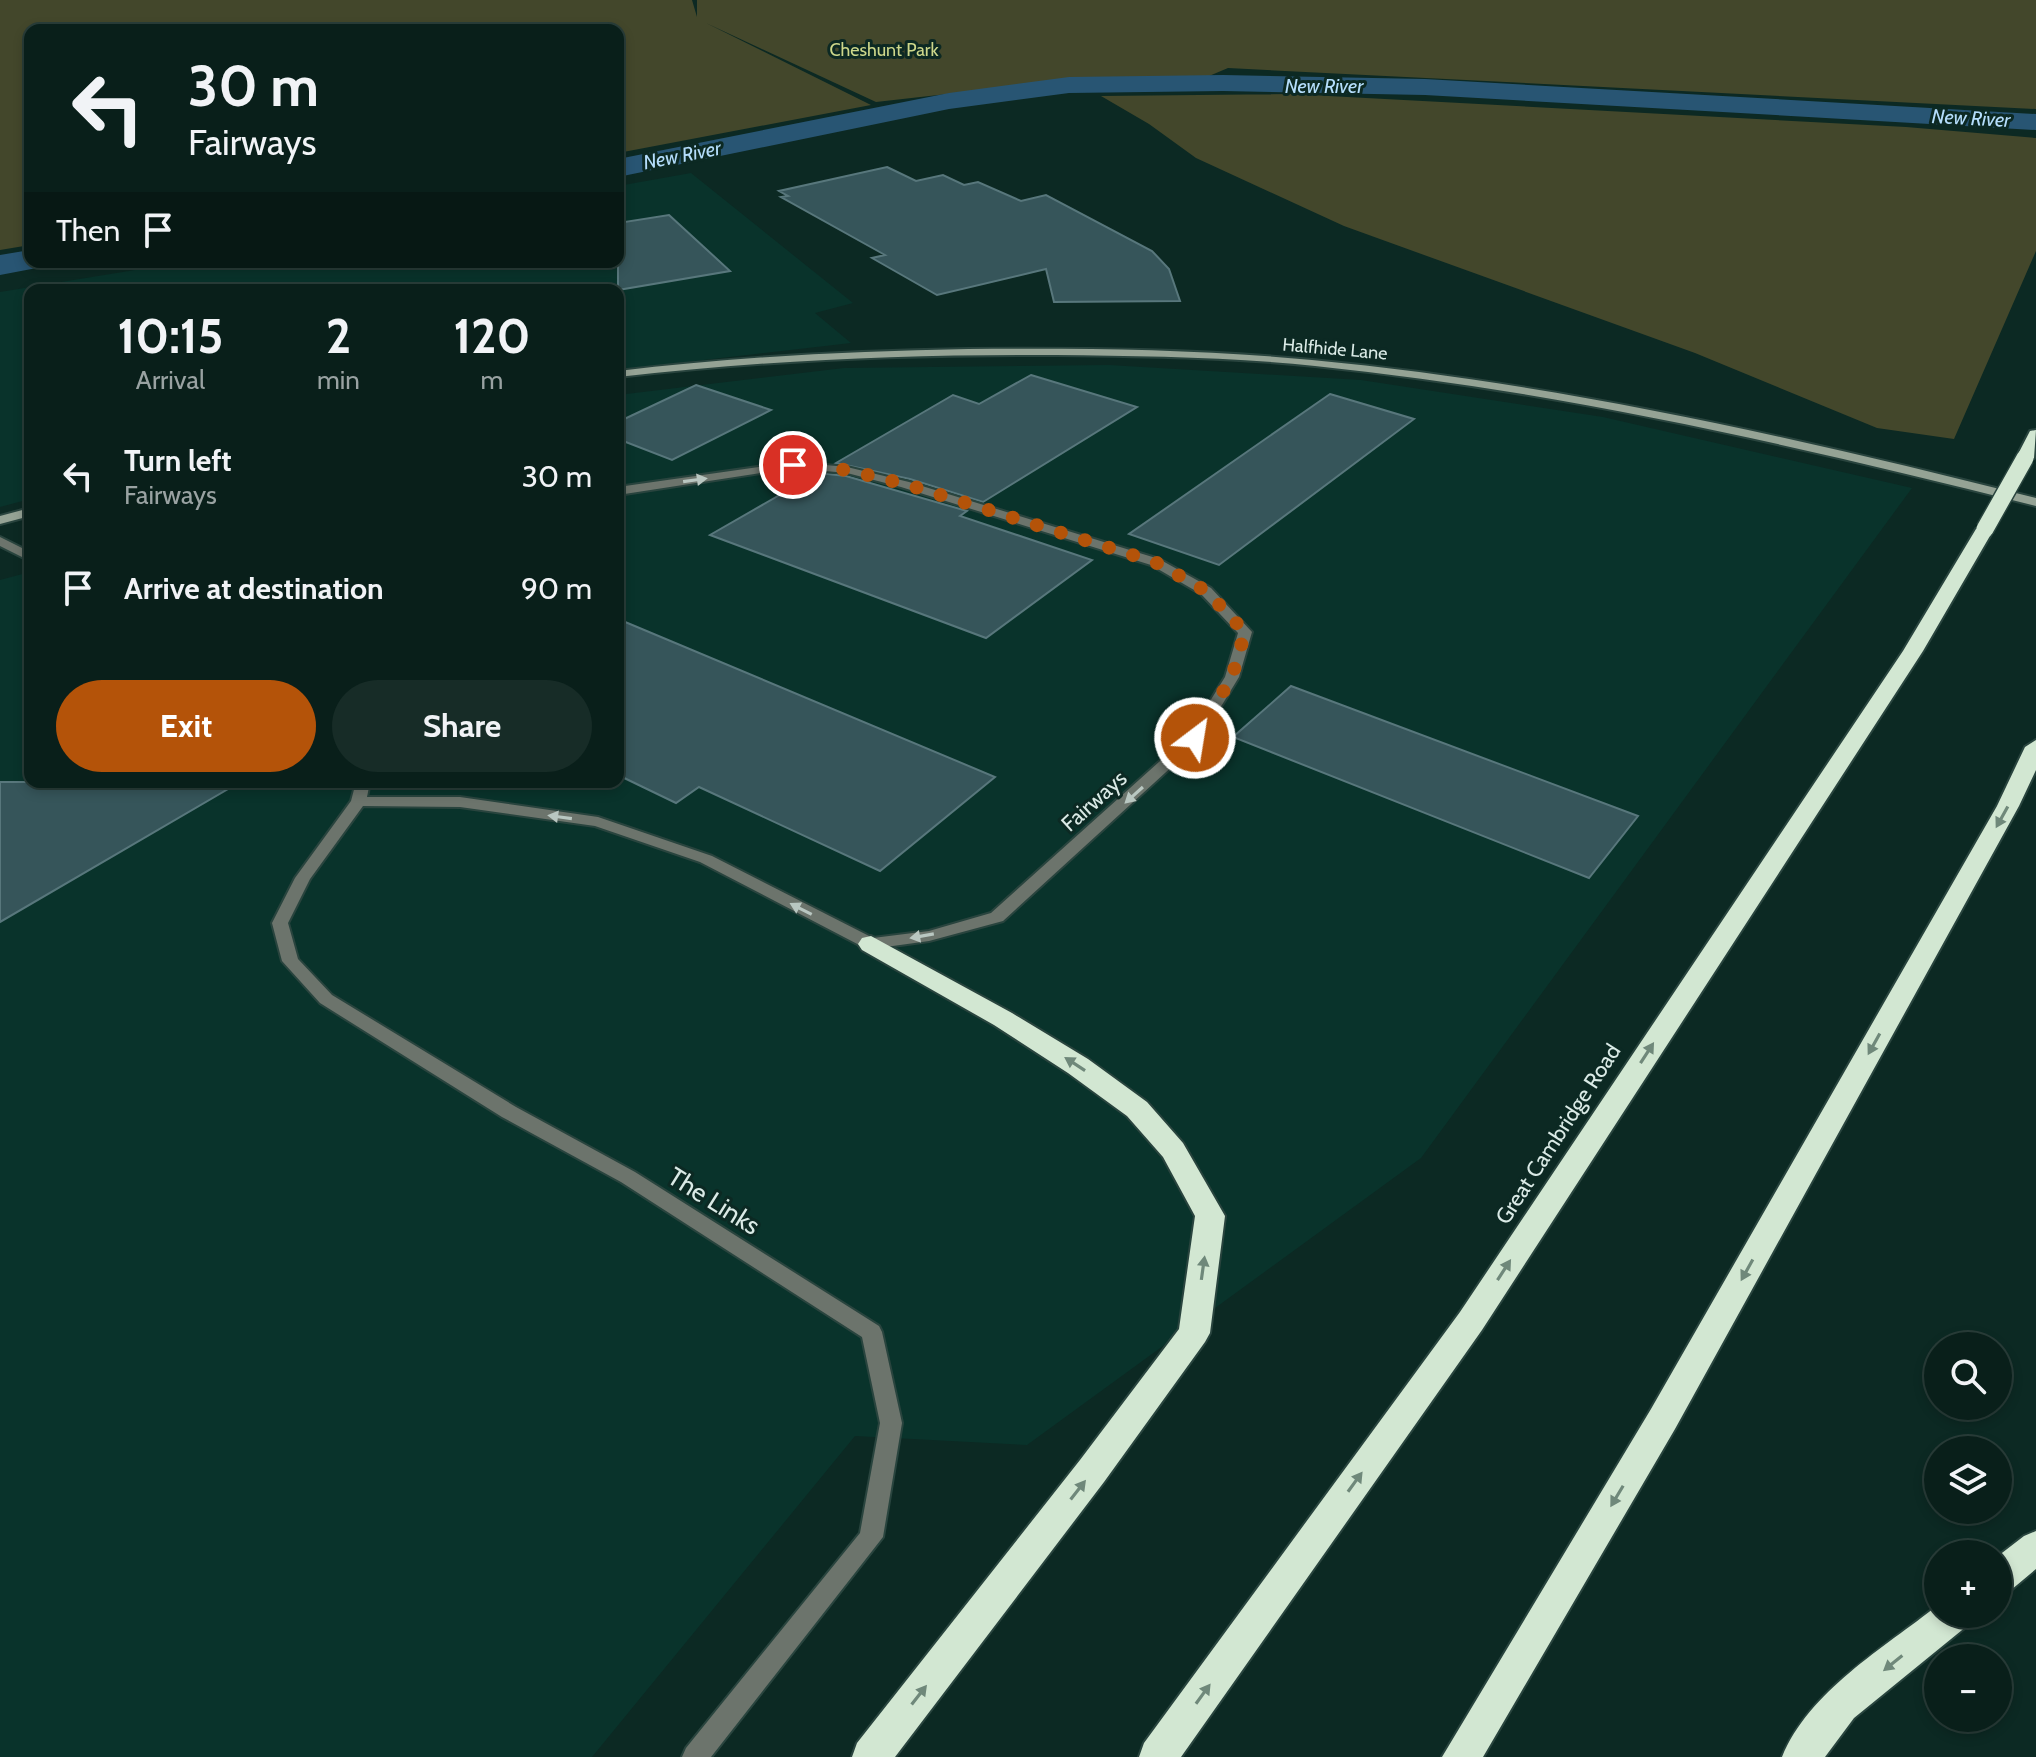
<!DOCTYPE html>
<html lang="en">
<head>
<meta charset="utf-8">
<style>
  body { margin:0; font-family:Cabin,sans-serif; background:#172c27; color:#f1f3f6; height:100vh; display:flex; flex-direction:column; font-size:30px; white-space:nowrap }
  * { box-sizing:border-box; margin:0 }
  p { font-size:26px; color:#99a2a2 }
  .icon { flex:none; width:44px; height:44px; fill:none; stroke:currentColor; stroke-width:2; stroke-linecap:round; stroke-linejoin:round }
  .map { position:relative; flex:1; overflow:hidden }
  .side { position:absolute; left:24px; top:284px; width:600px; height:504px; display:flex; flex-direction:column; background:#091f1a; border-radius:16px; box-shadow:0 4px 12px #0003,0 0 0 2px #293d39 }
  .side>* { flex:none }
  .top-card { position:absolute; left:24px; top:24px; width:600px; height:244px; border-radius:16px; box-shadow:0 4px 12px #0003,0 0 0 2px #293d39; background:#091f1a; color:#f1f3f6; overflow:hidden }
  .fabs { position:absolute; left:1924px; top:1332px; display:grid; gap:16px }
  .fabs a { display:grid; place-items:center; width:88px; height:88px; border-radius:50%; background:#091f1a; box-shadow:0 4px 12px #0003,0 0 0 2px #293d39; font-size:40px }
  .pin { position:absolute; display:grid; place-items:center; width:68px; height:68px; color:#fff; margin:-34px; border:4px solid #fff; border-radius:50%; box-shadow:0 2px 8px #0007 }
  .me { position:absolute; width:88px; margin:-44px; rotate:31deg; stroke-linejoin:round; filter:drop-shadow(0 0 6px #0008) }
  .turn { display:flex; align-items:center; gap:28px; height:168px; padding:0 32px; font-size:36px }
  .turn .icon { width:104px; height:104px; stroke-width:2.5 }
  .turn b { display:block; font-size:56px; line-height:68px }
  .then { display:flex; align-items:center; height:76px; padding:0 32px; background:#0003; gap:16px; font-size:30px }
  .eta { display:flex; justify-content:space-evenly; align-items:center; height:136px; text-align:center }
  .eta b { font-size:48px; font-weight:800; line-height:56px }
  .action { display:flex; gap:16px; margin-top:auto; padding:16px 32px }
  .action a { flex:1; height:92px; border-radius:48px; background:#b45309; color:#fff; font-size:32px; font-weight:800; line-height:92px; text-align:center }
  .action a+a { background:#172c27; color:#f1f3f6 }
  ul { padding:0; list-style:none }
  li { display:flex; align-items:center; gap:24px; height:112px; padding:0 32px }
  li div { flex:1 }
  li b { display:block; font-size:30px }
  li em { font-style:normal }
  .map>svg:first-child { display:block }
</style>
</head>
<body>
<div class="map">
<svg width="2036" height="1757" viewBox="0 0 2036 1757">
  <rect width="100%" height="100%" fill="#0c2923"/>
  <path fill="#09332b" d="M691,173l162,130 -38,10 36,30 -233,27v-80h-588v209l-30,8v-215l184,-30h434v-76z
    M1109,365l252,15 242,37 309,71 -491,670 -394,287 -172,-9 -263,321h-592v-1177l30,-8v210h588v-387l226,-27z"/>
  <path fill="#43472b" d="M0,0h692l5,17v-17h1339v109l-808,-41 -26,11 -131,1 -195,22 -170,-79 165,82 -253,48v-123h-588v215l-30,5z
    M1291,94l615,33 130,11v113l-82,188 -77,-11 -182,-75 -351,-127 -148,-68 -47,-34 -48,-28z"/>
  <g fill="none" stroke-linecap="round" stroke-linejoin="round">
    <path fill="#285573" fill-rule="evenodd" d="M1223,75l202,4 611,35v16l-611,-35 -202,-4 -154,2 -120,16 -331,68v-18l331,-66 120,-16z
      M30,250v12h15l-3,5 -42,8v-20z"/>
  </g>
  <path fill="#36555a" stroke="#58777c" stroke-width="2" d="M887,167l29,14 27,-6 21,10 14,-3 43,19 25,-6 106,56 17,18 11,32 -126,1 -8,-33 -109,26 -65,-37 13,-3 -104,-58 7,-1 -9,-5z
    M669,215l61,56 -112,19v-67z
    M1031,375l106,32 -154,95 -73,-23 -74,-16 117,-68 26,9z
    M696,385l75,25 -99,50 -54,-21v-17z
    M1330,394l84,25 -195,146 -90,-31z
    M818,473l28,3 121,35 -7,5 132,44 -106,78 -276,-103z
    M618,619l377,158 -115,94 -181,-84 -23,16 -58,-28z
    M1291,686l347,130 -49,62 -356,-141z
    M0,782h240l-240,140z"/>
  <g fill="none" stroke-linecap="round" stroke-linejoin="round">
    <defs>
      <path id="street" d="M793,462l54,5 62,15 250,77 52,29 41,44 -13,45 -39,64 -197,180 -74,20 -58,8 -6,-1 -165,-86 -105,-36 -135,-19 -97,-1 -53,73 -22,44 10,36 34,36 184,112 119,65 244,154 3,6 20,91 -19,114 -172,220h-29l4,-9 174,-215 20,-110 -18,-86 -241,-155 -119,-65 -182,-114 -38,-42 -10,-38 23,-45 56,-77 5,-19h14l-3,15h93l138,20 114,39 161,82 56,-7 62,-18 198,-178 36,-58 13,-44 -37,-39 -50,-29 -250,-78 -54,-14 -54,-5 -175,27v-8z
        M0,537l30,15v9l-30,-15z"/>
      <path id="secondary" d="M968,349c115,-1 230,0 344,11 245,23 486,78 724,138v8c-238,-60 -476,-115 -721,-140 -85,-9 -172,-10 -259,-11 -146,-1 -292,5 -438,22v-6c116,-14 233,-20 350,-22z
        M30,508v8l-30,8v-8z"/>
      <path id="highway" d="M2036,430l-2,28 -9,5 -6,-1 -3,-4 14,-27z
        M1985,524l9,5 -71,122 -441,679 -301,427h-42l5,-14 316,-431 443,-661 73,-122z
        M2036,740v30l-17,36 -344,623 -192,328h-41l209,-348 346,-603 28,-59z
        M871,936l141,77 76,46 59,43 36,41 42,73 -15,117 -5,9 -101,140 -209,275h-43l5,-14 223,-283 99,-131 16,-113 -32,-59 -36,-41 -59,-43 -74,-48 -132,-75 -4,-6 4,-6z
        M2036,1531v38l-25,21 -13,4v-38l26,-20z
        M1938,1605v9h34l-5,12 -113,92 -29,39h-43c27,-66 102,-109 156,-152z"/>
    </defs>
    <use href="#street" stroke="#29443e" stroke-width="4"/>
    <use href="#secondary" stroke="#29443e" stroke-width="4"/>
    <use href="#highway" stroke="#29443e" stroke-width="4"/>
    <use href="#street" fill="#6c746c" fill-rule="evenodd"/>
    <use href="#secondary" fill="#95a395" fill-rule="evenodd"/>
    <use href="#highway" fill="#d2e7d2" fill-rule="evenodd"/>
    <defs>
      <path id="highway-bridge" d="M1985,529l40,-71"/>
    </defs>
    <use href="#highway-bridge" stroke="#29443e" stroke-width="20" stroke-linecap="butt"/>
    <use href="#highway-bridge" stroke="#d2e7d2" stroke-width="17"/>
  </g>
  <defs><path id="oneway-solid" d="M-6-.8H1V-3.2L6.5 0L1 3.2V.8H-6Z" transform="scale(2)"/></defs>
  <g fill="#b9c7c1">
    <use href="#oneway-solid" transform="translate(695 480) rotate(-8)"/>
    <use href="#oneway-solid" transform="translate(1134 795) rotate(138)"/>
    <use href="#oneway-solid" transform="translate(560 817) rotate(-172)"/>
    <use href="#oneway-solid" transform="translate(801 909) rotate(-153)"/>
    <use href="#oneway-solid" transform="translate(922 936) rotate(170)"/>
  </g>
  <g fill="#6f887a">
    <use href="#oneway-solid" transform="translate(2002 817) rotate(119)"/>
    <use href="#oneway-solid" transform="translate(1874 1044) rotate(119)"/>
    <use href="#oneway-solid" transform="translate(1647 1053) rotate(-57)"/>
    <use href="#oneway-solid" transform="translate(1075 1064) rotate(-147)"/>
    <use href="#oneway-solid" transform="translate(1203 1268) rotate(-82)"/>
    <use href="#oneway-solid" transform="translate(1504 1270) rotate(-57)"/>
    <use href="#oneway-solid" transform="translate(1747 1270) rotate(119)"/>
    <use href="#oneway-solid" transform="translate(1355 1482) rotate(-54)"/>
    <use href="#oneway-solid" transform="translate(1078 1490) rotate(-52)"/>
    <use href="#oneway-solid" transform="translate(1617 1496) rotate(121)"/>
    <use href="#oneway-solid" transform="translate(1893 1663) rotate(141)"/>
    <use href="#oneway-solid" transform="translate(1203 1694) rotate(-54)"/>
    <use href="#oneway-solid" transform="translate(919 1695) rotate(-52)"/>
  </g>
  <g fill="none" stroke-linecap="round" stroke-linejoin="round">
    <path stroke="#b45309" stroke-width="14" stroke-dasharray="0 25.2" d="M793,465l54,5 58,14 250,78 51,29 39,41 -13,45 -37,61"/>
  </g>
  <g text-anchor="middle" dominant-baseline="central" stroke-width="6" stroke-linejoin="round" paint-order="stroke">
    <g font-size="18" fill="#cdd78a" stroke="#0c2923">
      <text x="884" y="50">Cheshunt Park</text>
    </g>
    <g font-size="18" fill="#daeae6" stroke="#0c2923">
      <text transform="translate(1335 349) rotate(5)">Halfhide Lane</text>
    </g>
    <g font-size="20" font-style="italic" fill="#b4ddfb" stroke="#0c2923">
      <text x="1324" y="86">New River</text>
      <text transform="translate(1971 118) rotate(3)">New River</text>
      <text transform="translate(682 155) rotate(-11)">New River</text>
    </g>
    <g font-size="22" fill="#daeae6" stroke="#0c2923">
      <text transform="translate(1094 801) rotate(-42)">Fairways</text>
      <text transform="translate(1558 1134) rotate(-57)">Great Cambridge Road</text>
    </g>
    <g font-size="26" fill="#daeae6" stroke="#0c2923">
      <text transform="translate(714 1201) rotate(32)">The Links</text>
    </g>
  </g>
</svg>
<div class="fabs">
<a><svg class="icon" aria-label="search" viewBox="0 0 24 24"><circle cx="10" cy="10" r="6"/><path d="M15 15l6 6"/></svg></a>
<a><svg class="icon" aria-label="layers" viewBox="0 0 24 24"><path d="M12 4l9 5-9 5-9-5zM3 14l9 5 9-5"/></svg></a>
<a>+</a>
<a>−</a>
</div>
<div class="pin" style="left:793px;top:465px;background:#d93025"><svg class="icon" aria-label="arrive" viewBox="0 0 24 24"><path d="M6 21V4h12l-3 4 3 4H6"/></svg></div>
<svg class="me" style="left:1195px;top:738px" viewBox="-20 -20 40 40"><circle r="17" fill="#b45309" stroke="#fff" stroke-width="3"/><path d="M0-11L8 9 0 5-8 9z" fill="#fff"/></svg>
<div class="top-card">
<div class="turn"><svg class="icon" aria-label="left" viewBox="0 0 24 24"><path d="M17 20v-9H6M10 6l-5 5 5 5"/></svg><div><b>30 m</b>Fairways</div></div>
<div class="then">Then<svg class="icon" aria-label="arrive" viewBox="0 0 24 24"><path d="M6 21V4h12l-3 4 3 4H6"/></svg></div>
</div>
<section class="side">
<div class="eta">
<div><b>10:15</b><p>Arrival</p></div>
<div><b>2</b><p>min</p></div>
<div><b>120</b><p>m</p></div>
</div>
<ul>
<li><svg class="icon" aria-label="left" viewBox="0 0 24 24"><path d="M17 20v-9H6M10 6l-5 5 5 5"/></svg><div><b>Turn left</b><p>Fairways</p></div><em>30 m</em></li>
<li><svg class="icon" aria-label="arrive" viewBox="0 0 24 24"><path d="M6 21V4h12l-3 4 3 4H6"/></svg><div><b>Arrive at destination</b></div><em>90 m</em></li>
</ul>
<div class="action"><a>Exit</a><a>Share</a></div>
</section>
</div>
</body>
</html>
